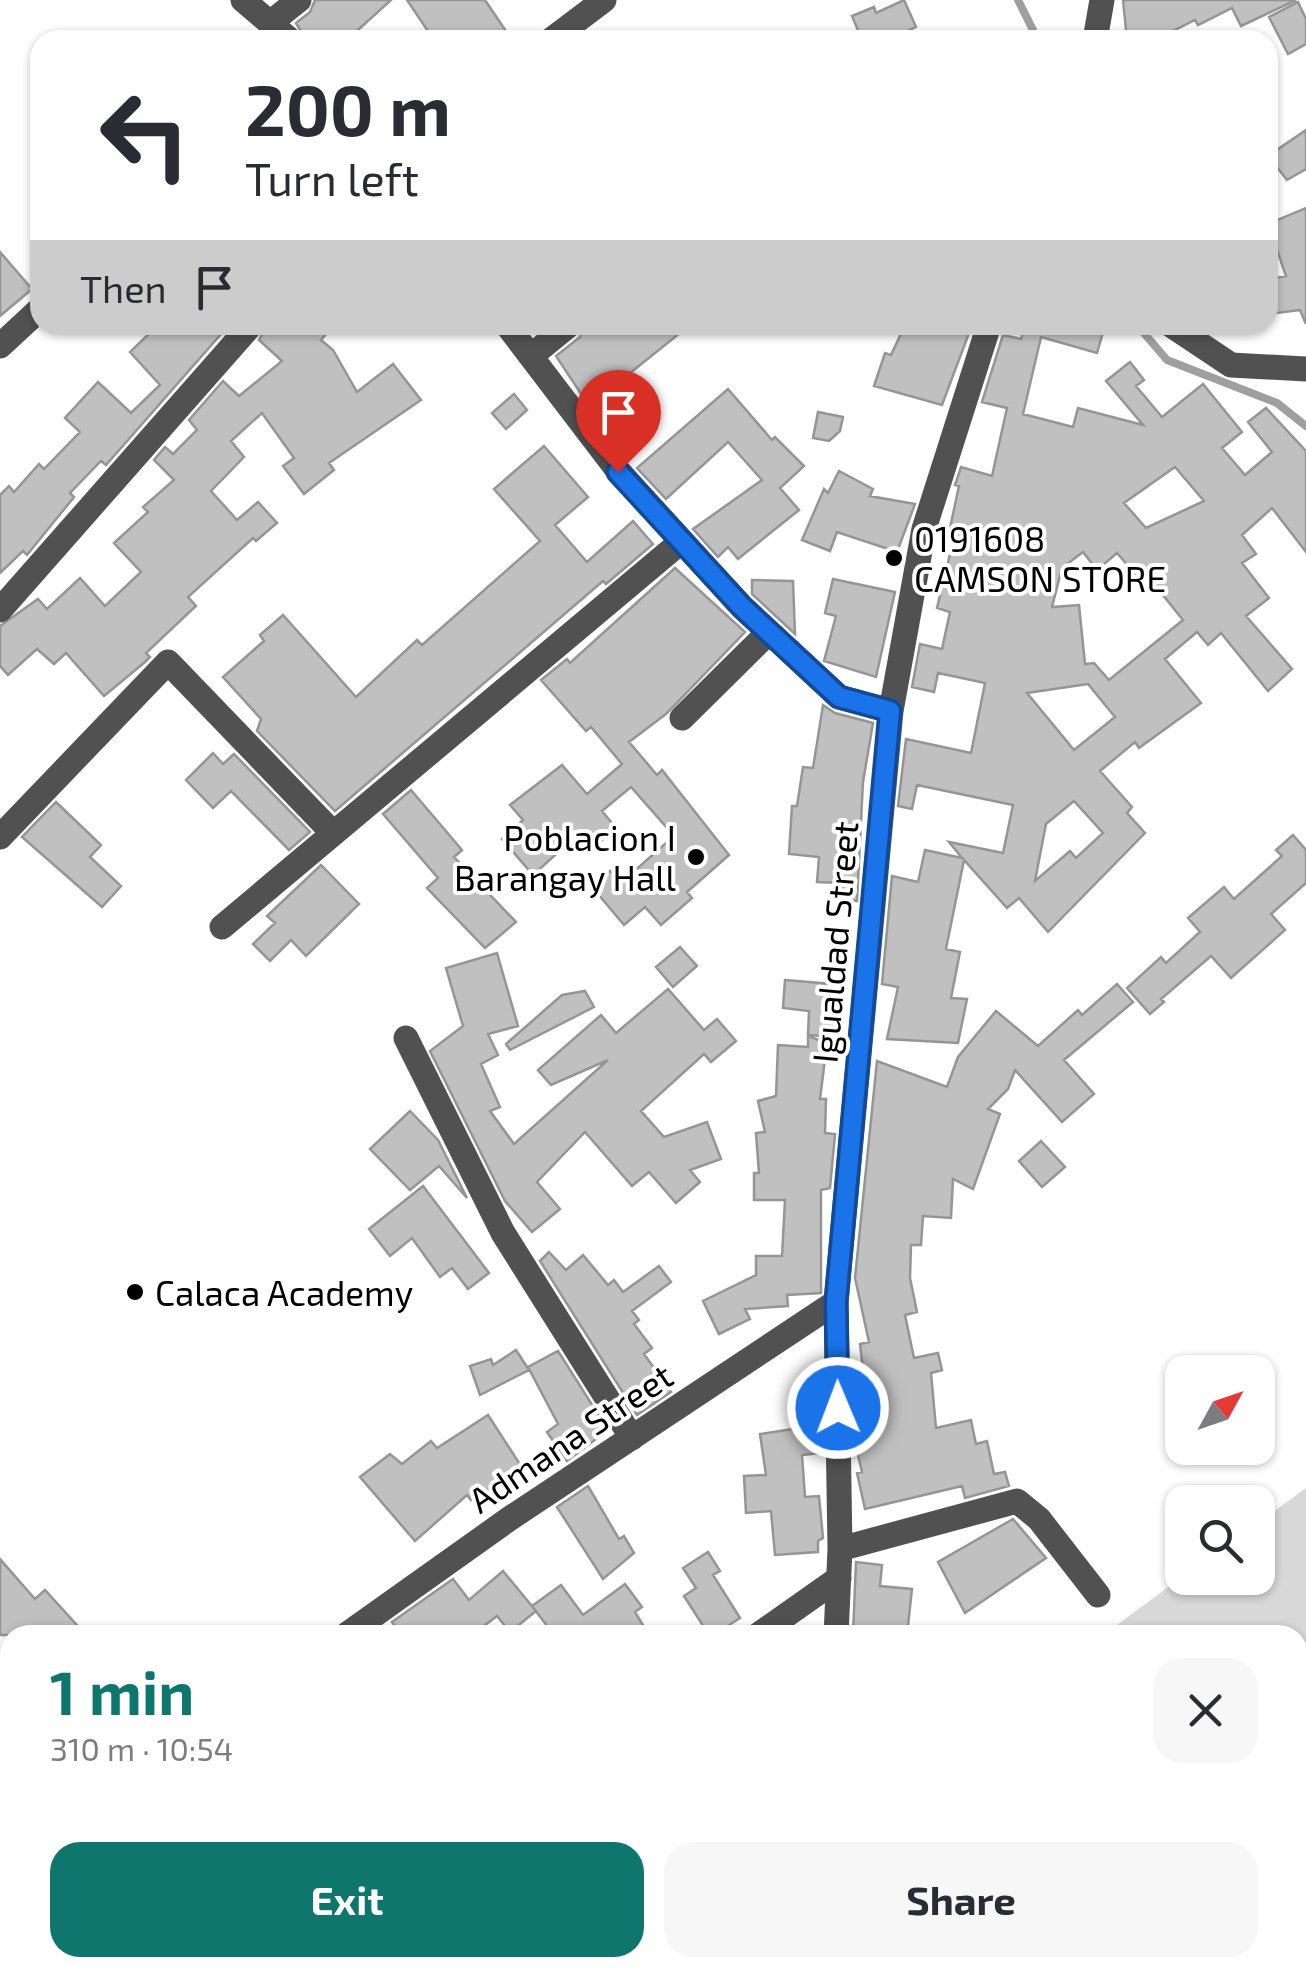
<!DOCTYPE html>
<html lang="en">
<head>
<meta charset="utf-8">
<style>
  body { margin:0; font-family:"Exo 2",sans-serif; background:#f7f7f7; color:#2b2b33; height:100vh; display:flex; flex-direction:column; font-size:38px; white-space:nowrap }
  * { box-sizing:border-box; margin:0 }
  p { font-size:32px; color:#7c7c81 }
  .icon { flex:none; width:55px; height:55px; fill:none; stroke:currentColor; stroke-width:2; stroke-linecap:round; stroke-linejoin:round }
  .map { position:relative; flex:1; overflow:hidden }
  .sheet { position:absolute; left:0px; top:1625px; width:1308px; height:352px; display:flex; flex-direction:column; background:#fff; border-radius:30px 30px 0 0; box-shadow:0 2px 8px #0004 }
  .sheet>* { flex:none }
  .guide { position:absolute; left:30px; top:30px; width:1248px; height:305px; border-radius:30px; box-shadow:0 2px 8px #0004; background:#fff; color:#2b2b33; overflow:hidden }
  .needle { width:65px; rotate:50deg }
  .tools { position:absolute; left:1165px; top:1355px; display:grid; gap:20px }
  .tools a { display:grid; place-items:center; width:110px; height:110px; border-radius:20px; background:#fff; box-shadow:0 2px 8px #0004; font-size:50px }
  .pin { position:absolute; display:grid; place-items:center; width:85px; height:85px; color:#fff; margin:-102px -42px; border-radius:50% 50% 50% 0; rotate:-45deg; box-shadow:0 0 10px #0007 }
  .pin .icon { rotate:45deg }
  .me { position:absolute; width:110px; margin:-55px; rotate:359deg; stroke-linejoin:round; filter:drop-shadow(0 0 8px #0008) }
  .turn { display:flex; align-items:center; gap:35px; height:210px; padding:0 50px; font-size:45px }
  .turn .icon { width:130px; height:130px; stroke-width:2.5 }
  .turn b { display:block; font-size:70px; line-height:85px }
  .then { display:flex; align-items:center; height:95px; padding:0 50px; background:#0003; gap:20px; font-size:38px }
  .round { display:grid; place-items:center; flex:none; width:105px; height:105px; border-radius:30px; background:#f7f7f7 }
  .summary { display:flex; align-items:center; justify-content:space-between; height:170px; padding:0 50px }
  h1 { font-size:60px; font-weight:700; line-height:75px; color:#0f766e }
  .button { display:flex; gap:20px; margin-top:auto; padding:20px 50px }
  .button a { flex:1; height:115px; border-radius:30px; background:#0f766e; color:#fff; font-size:40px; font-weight:700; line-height:115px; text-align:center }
  .button a+a { background:#f7f7f7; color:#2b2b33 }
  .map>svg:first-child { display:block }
</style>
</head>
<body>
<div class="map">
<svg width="1306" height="1976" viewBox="0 0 1306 1976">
  <rect width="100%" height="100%" fill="#fff"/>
  <path fill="#d8d8d8" d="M1306,1488v488h-99l-6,-8h97v-333h-195l79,-58 76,1v-55z
    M1033,1968h165l-11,8h-147z"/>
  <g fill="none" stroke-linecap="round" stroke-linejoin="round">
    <path stroke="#9f9f9f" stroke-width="8" d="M1018,0l20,40
      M1137,325l30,35 110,43 29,23"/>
  </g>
  <path fill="#c0c0c0" stroke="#959595" stroke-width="2.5" fill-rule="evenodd" d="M315,0h76l-44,40h-41l-10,-17 14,-11z
    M407,0h78l27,40h-78z
    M904,0l12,27 -27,13h-27l-10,-24 22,-9 2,6z
    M1123,0h173l-55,26 -9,-18 -34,17 -3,-5 -40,20h-28z
    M1298,2l8,17v25l-18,10 -19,-37z
    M1306,130v39l-19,11 -19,-24z
    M1306,208v116l-6,-14 -32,4v-35l18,-3 -18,-52z
    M0,252l32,37 -32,27z
    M158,325h71l-123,140 -5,-4 -31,32 4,4 -47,58 -4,-4 -23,22v-78l9,-9 5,6 25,-28 5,5 36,-37 -15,-14 33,-36 33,31 29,-28 -30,-33z
    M267,325h67l-13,15 12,10 24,42 36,-28 28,36 -92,63 5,7 -30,24 -21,-28 11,-8 -32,-45 -31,28 13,16 -33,34 26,29 21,-18 19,21 -21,18 -3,-3 -65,59 8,9 -50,47 4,4 -5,5 -41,34 -38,-43 -12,11 -17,-15 -29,26 -8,-9v-40l38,-27 9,10 33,-31 25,28 36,-34 -27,-29 34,-31 -5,-5 31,-27 -20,-20 11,-13 8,7 24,-24 -8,-10 34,-39 16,15 43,-35 -23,-21z
    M585,325h105l-101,81 -33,-50 24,-19z
    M905,325h67l-30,80 -68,-19 11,-33 6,2z
    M1018,325h87l-8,28 -56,-16 -18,77 50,13 5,-19 65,17 -37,-44 24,-19 14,18 -8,6 26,31 41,-33 39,48 -20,16 23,27 27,-23 -24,-30 18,-14 40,43v101l-34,-44 -30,27 14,19 -14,9 27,35 -23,18 46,53 -24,22 -47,-58 -13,12 -11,-13 -32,27 36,44 -62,45 -4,-6 -35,29 32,36 -5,6 18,20 -97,99 -29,-34 -12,10 -43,-48 -18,89 14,3 -9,46 16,1 -9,44 -71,-4 11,-52 -16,-3 10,-108 26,6 7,-32 37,8 -13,-16 54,11 10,-48 -96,-20 -5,24 -14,-3 8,-67 65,14 14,-70 -47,-10 -4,19 -22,-5 8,-43 22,5 8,-37 -13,-4 19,-79 -6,-1 9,-42 -4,-1 6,-18 31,9 15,-68 -25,-6 21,-67 18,4 2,-7 -6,-1zM1175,467l29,34 -58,27 -22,-25zM1083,552l14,18 20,-17 18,21 6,-6 42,52 -74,60 -15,-17 -9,1 -6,-59 -27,2 10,-39zM1088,684l27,33 -41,33 -47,-57zM1074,801l29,32 -27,25 -6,-7 -35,30 11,-57z
    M728,389l44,51 3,-3 29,29 -24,22 19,22 -61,49 -10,-12 -10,10 -25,-28 69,-49 -34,-38 -62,57 -29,-31z
    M514,394l13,16 -21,19 -14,-16z
    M818,412l25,5 -3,14 -11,10 -16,-3z
    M544,446l44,51 -33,28 32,37 46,-41 20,23 -47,40 -3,-3 -268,230 -78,-80 4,-12 -38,-42 41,-36 -4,-6 23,-20 73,82 61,-57 5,5 118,-104 -46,-52z
    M839,471l34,18 -3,7 45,8 -18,48 -60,-20 -7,19 -28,-11 22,-51 4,4z
    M675,568l70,64 -79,82 -37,28 28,33 5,-5 67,85 -42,37 5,6 -31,27 -16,-18 -21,18 -32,-38 18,-16 11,12 53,-47 -43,-49 -29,24 14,17 -29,25 -13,-15 -41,37 -31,-36 21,-19 -13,-15 52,-40 25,29 35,-30 -31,-37 -5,4 -45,-51 26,-21 3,4z
    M833,579l62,13 -19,85 -52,-16 12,-45 -11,-3z
    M752,580l41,1 2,53 -43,-40z
    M823,705l12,8 38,10 -10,59 -6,119 -16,-2 1,-16 -25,-1 2,-25 -30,-3 3,-48h5l6,-39 10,1z
    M213,753l10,11 11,-10 76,78 -21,18 -58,-59 -18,17 -27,-28z
    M411,790l51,60 -8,7 62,65 -31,26 -58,-60 11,-10 -55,-64z
    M56,802l45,43 -11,12 31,29 -19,21 -80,-70z
    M1293,835l13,15v33l-35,31 14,16 -54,48 -20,-22 -50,43 3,3 -14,12 -23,-26 34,-31 5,6 34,-31 -12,-14 36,-31 10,12 48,-43 -6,-6z
    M321,865l38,39 -53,52 -15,-16 -21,21 -17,-17 22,-21 -8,-7z
    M680,947l17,19 -24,21 -17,-20z
    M497,953l21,73 -30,8 10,21 -17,9 19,43 -10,4 24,33 94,-84 -57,25 -13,-15 63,-55 15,18 52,-44 36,41 13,-11 19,22 -25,21 -7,-8 -63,57 23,26 43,-15 14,37 -31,11 10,12 -24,21 -27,-31 -17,14 -47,-54 -48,50 23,27 -28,23 -27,-31 -75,-150 33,-25 -17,-58z
    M785,980l59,5 -7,52 -29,-2 1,-24 -26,-3z
    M1117,984l16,18 -69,58 30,34 -32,28 -47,-52 -7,19 -20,20 12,5 -27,75 -20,-10 -2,39 -28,-2 -2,29h-10l-1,33 7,34 -12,3 9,43 24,-5 4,17 -11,3 5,55 35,-8 5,24 11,-3 7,33 11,-2 4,14 -44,12 -3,-12 -97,23 -8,-36 5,-1 -8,-34v-42l12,-1 -6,-51 9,-2 -14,-64 22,-217 70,26 11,-30 38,-46 42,35 40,-36 4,5z
    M585,991l9,16 -84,43 -4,-6 56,-49z
    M808,1036l19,7 -7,56h6l-1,34 10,1 -5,54 -9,2v103l-34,2 1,11 -43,3 5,10 -31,15 -16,-33 53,-26v-19h26l3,-56h-31v-27h5l-3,-40 9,-1 -7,-31 18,-5 2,-51 30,2z
    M410,1111l28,29 29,58 -28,-32 -29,24 -40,-41z
    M1041,1141l24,26 -23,20 -23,-26z
    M423,1186l66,87 -21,16 -16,-21 -12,9 -28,-39 -22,18 -21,-27z
    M549,1252l17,18 17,-15 25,30 6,-5 9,12 36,-26 12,16 -39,29 7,9 -5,4 18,24 -8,6 27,38 -34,23 -97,-154z
    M516,1350l13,20 -49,25 -10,-29 21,-7 2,6z
    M558,1351l50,79 -41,31 -20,-29 11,-8 -30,-57z
    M488,1415l35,54 -52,31 -4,-5 -52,46 -55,-64 30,-23 12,10 29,-23 6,7z
    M819,1425l3,28 -20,2 3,42 14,-1 4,42 -5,3v11l-43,3 -4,-44 -25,2 -2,-37 22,-1 -6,-41z
    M588,1486l31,53 5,-3 10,17 -31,26 -46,-72z
    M1013,1519l33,39 -81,55 -27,-51z
    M708,1552l12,19 -7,4 27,43 -26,17h-5l-25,-39 12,-8 -13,-20z
    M0,1559l35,40 10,-9 41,45h-86z
    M856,1562l26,3 -2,21 32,3 -5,46h-54z
    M503,1571l33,40 -26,21 -13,-16 -25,19h-70l-10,-13 61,-43 16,21z
    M625,1584l17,23 -7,5 14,23h-95l-22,-29 29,-21 22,30z"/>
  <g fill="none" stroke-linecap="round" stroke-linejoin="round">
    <path stroke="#515151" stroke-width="25" d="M243,0l47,40
      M270,23l29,-23
      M551,40l53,-40
      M1095,40l7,-40
      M507,325l112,147 123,135 97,90 52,14
      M1171,325l60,40 75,4
      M0,346l40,-37
      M531,356l38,-31
      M0,610l251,-285
      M682,718l87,-86
      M0,837l168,-175 164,170
      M222,927l460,-386
      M406,1038l97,195 129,205
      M840,1549l177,-48 22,18 59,76
      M346,1635l163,-116 327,-217
      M758,1635l81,-57
      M836,1635l4,-86 -4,-247 55,-591 33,-182 65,-204
      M0,1910l10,-8
      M226,1968l7,8
      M276,1976l12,-8
      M679,1976l10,-8"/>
  </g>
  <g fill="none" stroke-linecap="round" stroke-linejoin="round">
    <defs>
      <path id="route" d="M618,472l124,135 97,90 51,14 -54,591 2,106"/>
    </defs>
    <use href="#route" stroke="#114b97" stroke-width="25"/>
    <use href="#route" stroke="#1a73e8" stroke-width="18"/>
  </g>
  <g fill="#000" stroke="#fff" stroke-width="4">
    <circle cx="894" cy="558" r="10"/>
    <circle cx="696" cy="857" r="10"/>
    <circle cx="135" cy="1292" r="10"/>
  </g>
  <g text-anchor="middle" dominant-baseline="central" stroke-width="8" stroke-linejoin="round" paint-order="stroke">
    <g font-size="35" fill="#000" stroke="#fff" text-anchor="start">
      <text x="914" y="538">0191608<tspan x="914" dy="40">CAMSON STORE</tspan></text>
      <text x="676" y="837" text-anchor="end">Poblacion I<tspan x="676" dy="40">Barangay Hall</tspan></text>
      <text x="155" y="1292">Calaca Academy</text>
    </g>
    <g font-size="35" fill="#000" stroke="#fff">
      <text transform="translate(834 942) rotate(-85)">Igualdad Street</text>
      <text transform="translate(570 1437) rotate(-34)">Admana Street</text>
    </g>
  </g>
</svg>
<div class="tools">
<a><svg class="needle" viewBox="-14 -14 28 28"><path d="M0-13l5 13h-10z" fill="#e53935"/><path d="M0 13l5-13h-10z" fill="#7c7c81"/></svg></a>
<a><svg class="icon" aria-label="search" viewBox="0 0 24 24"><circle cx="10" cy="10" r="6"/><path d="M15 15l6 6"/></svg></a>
</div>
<div class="pin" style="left:618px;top:472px;background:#d93025"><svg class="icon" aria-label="arrive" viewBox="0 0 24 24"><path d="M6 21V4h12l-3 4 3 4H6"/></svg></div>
<svg class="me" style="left:838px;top:1408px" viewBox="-20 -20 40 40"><circle r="17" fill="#1a73e8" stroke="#fff" stroke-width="3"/><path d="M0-11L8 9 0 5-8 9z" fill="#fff"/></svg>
<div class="guide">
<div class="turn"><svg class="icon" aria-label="left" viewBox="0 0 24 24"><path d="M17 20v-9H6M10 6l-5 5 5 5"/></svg><div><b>200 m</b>Turn left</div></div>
<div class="then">Then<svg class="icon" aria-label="arrive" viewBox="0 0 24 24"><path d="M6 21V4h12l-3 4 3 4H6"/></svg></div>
</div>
<section class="sheet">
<div class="summary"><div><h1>1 min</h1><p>310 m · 10:54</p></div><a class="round"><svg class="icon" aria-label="close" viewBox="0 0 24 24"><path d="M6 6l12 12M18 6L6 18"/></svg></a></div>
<div class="button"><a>Exit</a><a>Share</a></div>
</section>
</div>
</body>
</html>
